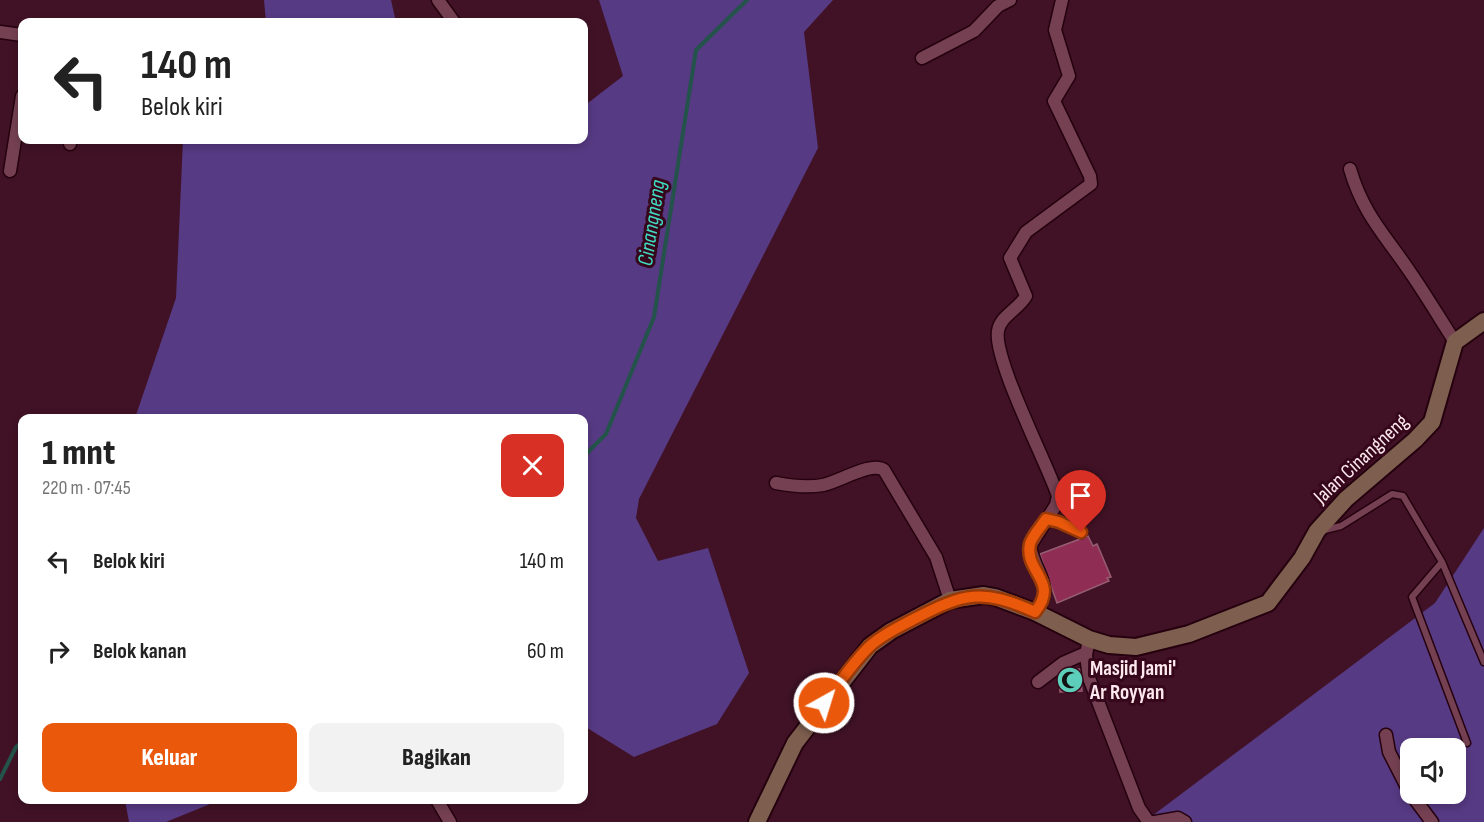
<!DOCTYPE html>
<html lang="id">
<head>
<meta charset="utf-8">
<style>
  body { margin:0; font-family:"Sofia Sans Condensed",sans-serif; background:#f2f2f2; color:#222; height:100vh; display:flex; flex-direction:column; font-size:22px; white-space:nowrap }
  * { box-sizing:border-box; margin:0 }
  p { font-size:20px; color:#767676 }
  .icon { flex:none; width:33px; height:33px; fill:none; stroke:currentColor; stroke-width:2; stroke-linecap:round; stroke-linejoin:round }
  .map { position:relative; flex:1; overflow:hidden }
  .panel { position:absolute; left:18px; top:414px; width:570px; height:390px; display:flex; flex-direction:column; background:#fff; border-radius:12px; box-shadow:0 3px 9px #0003 }
  .panel>* { flex:none }
  .banner { position:absolute; left:18px; top:18px; width:570px; height:126px; border-radius:12px; box-shadow:0 3px 9px #0003; background:#fff; color:#222; overflow:hidden }
  .buttons { position:absolute; left:1400px; top:738px; display:grid; gap:12px }
  .buttons a { display:grid; place-items:center; width:66px; height:66px; border-radius:12px; background:#fff; box-shadow:0 3px 9px #0003; font-size:30px }
  .pin { position:absolute; display:grid; place-items:center; width:51px; height:51px; color:#fff; margin:-62px -26px; border-radius:50% 50% 50% 0; rotate:-45deg; box-shadow:0 0 6px #0007 }
  .pin .icon { rotate:45deg }
  .me { position:absolute; width:66px; margin:-33px; rotate:39deg; stroke-linejoin:round; filter:drop-shadow(0 0 4px #0008) }
  .turn { display:flex; align-items:center; gap:21px; height:126px; padding:0 24px; font-size:27px }
  .turn .icon { width:78px; height:78px; stroke-width:2.5 }
  .turn b { display:block; font-size:42px; line-height:51px }
  .round { display:grid; place-items:center; flex:none; width:63px; height:63px; border-radius:12px; background:#f2f2f2 }
  .overview { display:flex; align-items:center; justify-content:space-between; height:102px; padding:0 24px }
  h1 { font-size:36px; font-weight:800; line-height:45px }
  .cta { display:flex; gap:12px; margin-top:auto; padding:12px 24px }
  .cta a { flex:1; height:69px; border-radius:12px; background:#ea580c; color:#fff; font-size:24px; font-weight:800; line-height:69px; text-align:center }
  .cta a+a { background:#f2f2f2; color:#222 }
  ul { padding:0; list-style:none }
  li { display:flex; align-items:center; gap:18px; height:90px; padding:0 24px }
  li div { flex:1 }
  li b { display:block; font-size:22px }
  li em { font-style:normal }
  .map>svg:first-child { display:block }
</style>
</head>
<body>
<div class="map">
<svg width="1484" height="822" viewBox="0 0 1484 822">
  <rect width="100%" height="100%" fill="#411225"/>
  <path fill="#573a84" fill-rule="evenodd" d="M264,0h127l5,22h-130z
    M599,0h234l-29,32 14,116 -179,351 -3,19 22,43 50,-13 41,125 -32,51 -83,33 -50,-31v-308h-449l41,-120 7,-158h401v-34l39,-30z
    M1484,528v294h-340l291,-219zM1410,748h45v46h-45z
    M125,800h95l-54,22h-37z"/>
  <g fill="none" stroke-linecap="round" stroke-linejoin="round">
    <path stroke="#23534a" stroke-width="4" d="M584,456l22,-22 48,-117 42,-267 51,-50
      M0,779l16,-32 6,-5"/>
  </g>
  <path fill="#8f2d55" stroke="#965e70" stroke-width="1.5" d="M1088,536l5,10 4,-2 14,33 -4,1 2,3 -52,22 -17,-49z
    M1080,669l2,22 -22,1 -1,-16 9,-6z"/>
  <g fill="none" stroke-linecap="round" stroke-linejoin="round">
    <defs>
      <path id="lane" d="M1321,531l20,-5 51,-32 11,2 39,66 -30,35 55,146
        M1442,562l42,100"/>
      <path id="street" d="M438,0l16,22
        M0,32l22,3
        M922,58l52,-27 24,-25 12,-6
        M70,144v-4
        M1350,169c13,45 35,66 60,103 16,23 30,47 45,70
        M10,171l12,-75
        M776,483c16,3 31,5 47,2 16,-3 48,-24 61,-15l52,87 14,43
        M1046,519l13,3 22,10
        M1035,612c21,-25 0,-38 -5,-66l26,-41 2,-9c-11,-33 -65,-137 -60,-165 2,-15 21,-22 28,-35l-16,-38 16,-26 65,-48 -1,-8 -36,-75 15,-25 -14,-46 7,-30
        M1089,639l-3,16 3,23 50,130 9,13 4,1
        M1038,682l25,-19 23,-10
        M1386,735l3,17 21,41
        M1411,794l21,28
        M437,800l13,22
        M1155,822l23,-4 7,4"/>
      <path id="secondary" d="M757,822l38,-79 75,-97 21,-15 59,-31 34,-5 11,2 40,15 54,27 20,6 27,2 53,-13 79,-31 34,-45 15,-27 29,-32 69,-59 17,-18 23,-80 29,-21"/>
    </defs>
    <use href="#lane" stroke="#25000e" stroke-width="9"/>
    <use href="#street" stroke="#25000e" stroke-width="15"/>
    <use href="#secondary" stroke="#25000e" stroke-width="20"/>
    <use href="#lane" stroke="#754152" stroke-width="6"/>
    <use href="#street" stroke="#754152" stroke-width="12"/>
    <use href="#secondary" stroke="#7d5e4f" stroke-width="16"/>
  </g>
  <g fill="none" stroke-linecap="round" stroke-linejoin="round">
    <defs>
      <path id="route" d="M824,703c15,-19 29,-41 46,-57 13,-12 29,-19 44,-27 50,-26 68,-31 121,-7 25,-31 -11,-40 -5,-68 2,-8 11,-17 16,-25l13,3 22,10"/>
    </defs>
    <use href="#route" stroke="#983908" stroke-width="15"/>
    <use href="#route" stroke="#ea580c" stroke-width="10"/>
  </g>
  <defs>
    <symbol id="mosque-disc" viewBox="-11 -11 22 22"><circle r="9.5" fill="#5dceb9" stroke="#36071b"/><path d="M3.5-4.9A6 6 0 1 0 3.5 4.9A5 5 0 1 1 3.5-4.9Z" fill="#111"/></symbol>
  </defs>
  <g fill-rule="evenodd">
    <use href="#mosque-disc" x="1055" y="665" width="30" height="30"/>
  </g>
  <g text-anchor="middle" dominant-baseline="central" stroke-width="6" stroke-linejoin="round" paint-order="stroke">
    <g font-size="21" fill="#fce8ed" stroke="#36071b">
      <text transform="translate(1361 459) rotate(-43)">Jalan Cinangneng</text>
    </g>
    <g font-size="21" font-weight="bold" fill="#fce8ed" stroke="#36071b" text-anchor="start">
      <text x="1090" y="668">Masjid Jami'<tspan x="1090" dy="24">Ar Royyan</tspan></text>
    </g>
    <g font-size="22" font-style="italic" fill="#41ddc3" stroke="#36071b">
      <text transform="translate(652 223) rotate(-81)">Cinangneng</text>
    </g>
  </g>
</svg>
<div class="buttons">
<a><svg class="icon" aria-label="sound" viewBox="0 0 24 24"><path d="M4 9h4l5-4v14l-5-4H4zM17 9q2 3 0 6"/></svg></a>
</div>
<div class="pin" style="left:1081px;top:532px;background:#d93025"><svg class="icon" aria-label="arrive" viewBox="0 0 24 24"><path d="M6 21V4h12l-3 4 3 4H6"/></svg></div>
<svg class="me" style="left:824px;top:703px" viewBox="-20 -20 40 40"><circle r="17" fill="#ea580c" stroke="#fff" stroke-width="3"/><path d="M0-11L8 9 0 5-8 9z" fill="#fff"/></svg>
<div class="banner">
<div class="turn"><svg class="icon" aria-label="left" viewBox="0 0 24 24"><path d="M17 20v-9H6M10 6l-5 5 5 5"/></svg><div><b>140 m</b>Belok kiri</div></div>
</div>
<section class="panel">
<div class="overview"><div><h1>1 mnt</h1><p>220 m · 07:45</p></div><a class="round" style="background:#d93025;color:#fff"><svg class="icon" aria-label="close" viewBox="0 0 24 24"><path d="M6 6l12 12M18 6L6 18"/></svg></a></div>
<ul>
<li><svg class="icon" aria-label="left" viewBox="0 0 24 24"><path d="M17 20v-9H6M10 6l-5 5 5 5"/></svg><div><b>Belok kiri</b></div><em>140 m</em></li>
<li><svg class="icon" aria-label="right" viewBox="0 0 24 24"><path d="M7 20v-9h11M14 6l5 5-5 5"/></svg><div><b>Belok kanan</b></div><em>60 m</em></li>
</ul>
<div class="cta"><a>Keluar</a><a>Bagikan</a></div>
</section>
</div>
</body>
</html>
